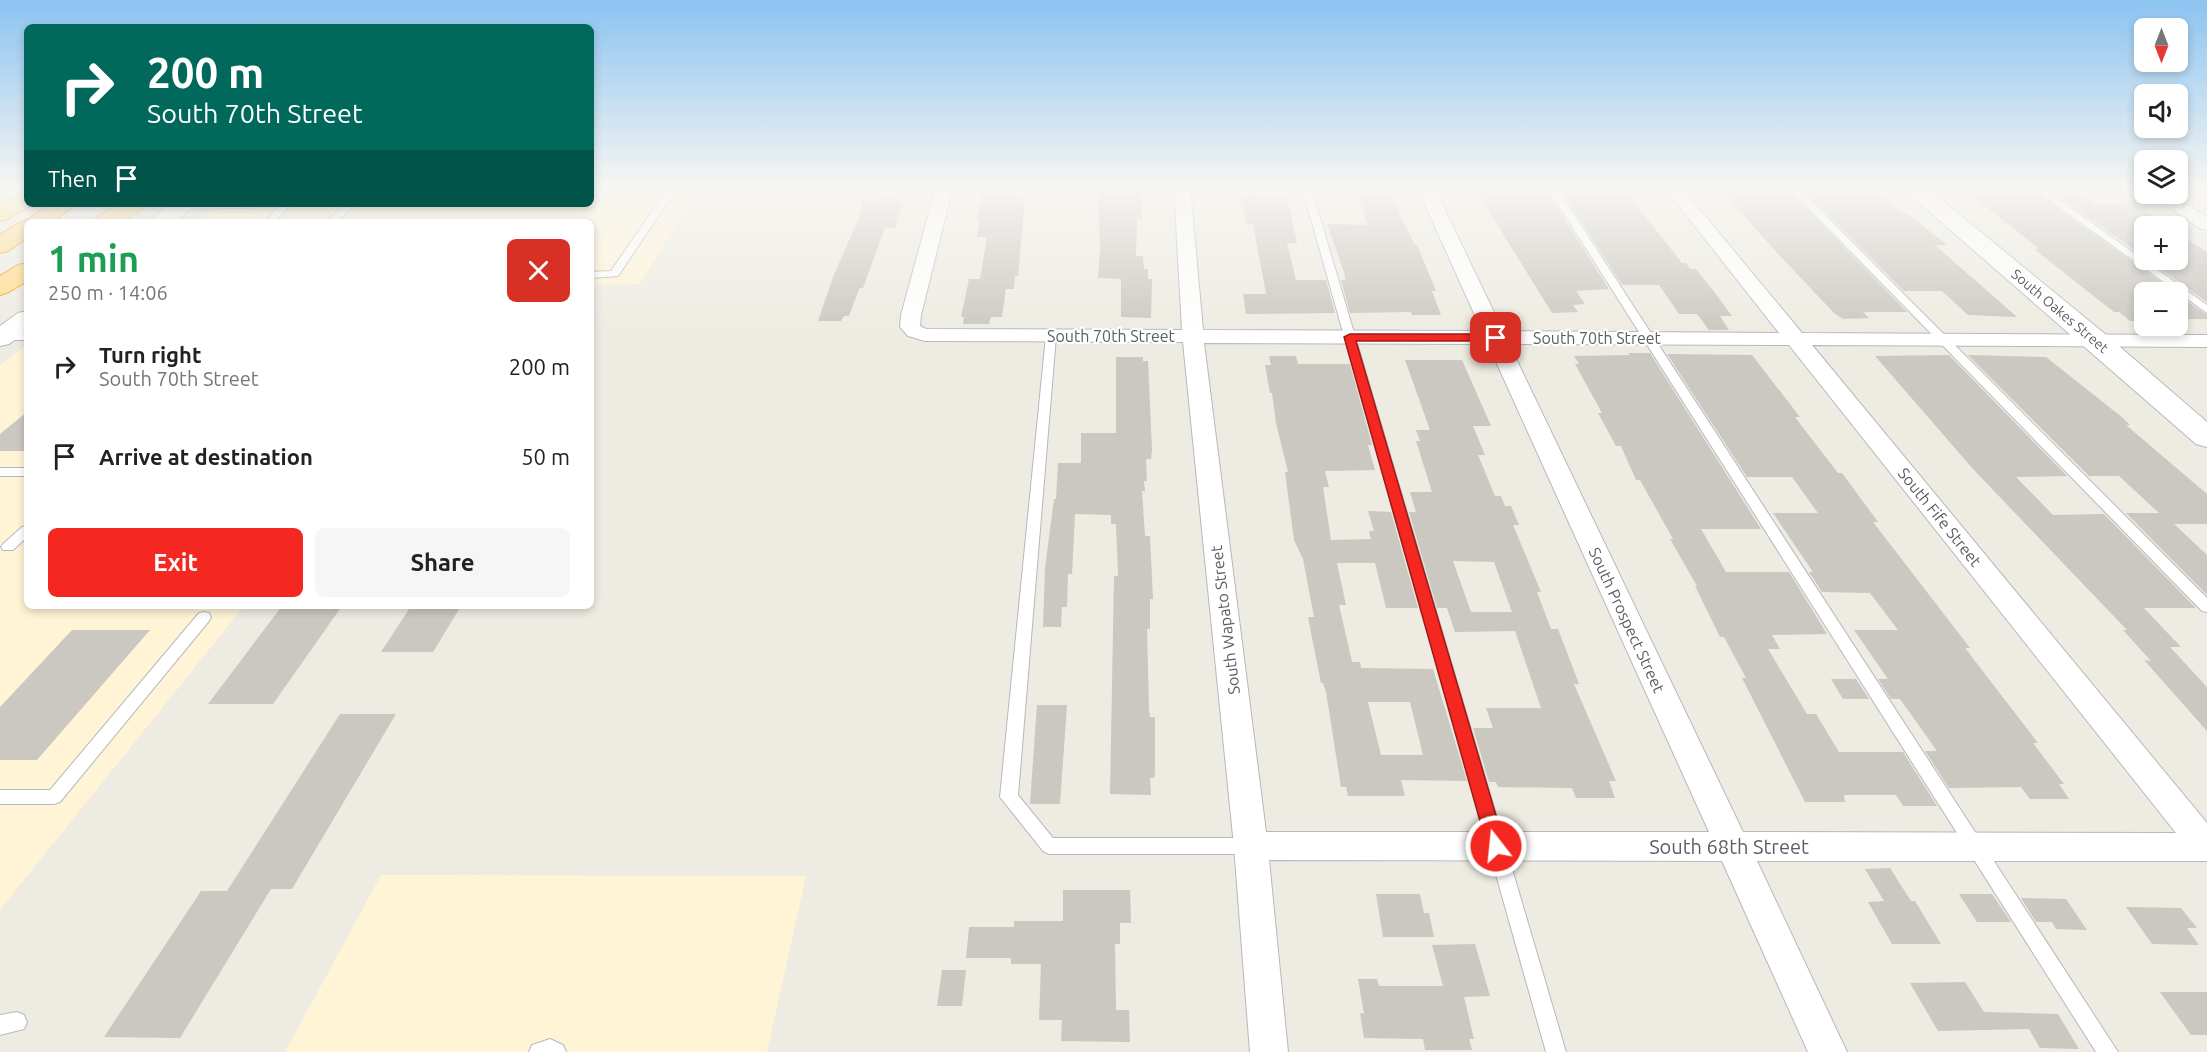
<!DOCTYPE html>
<html lang="en">
<head>
<meta charset="utf-8">
<style>
  body { margin:0; font-family:Ubuntu,sans-serif; background:#f6f6f6; color:#222; height:100vh; display:flex; flex-direction:column; font-size:22px; white-space:nowrap }
  * { box-sizing:border-box; margin:0 }
  p { font-size:20px; color:#767676 }
  .icon { flex:none; width:33px; height:33px; fill:none; stroke:currentColor; stroke-width:2; stroke-linecap:round; stroke-linejoin:round }
  .map { position:relative; flex:1; overflow:hidden }
  .drawer { position:absolute; left:24px; top:219px; width:570px; height:390px; display:flex; flex-direction:column; background:#fff; border-radius:9px; box-shadow:0 3px 9px #0003 }
  .drawer>* { flex:none }
  .top-card { position:absolute; left:24px; top:24px; width:570px; height:183px; border-radius:9px; box-shadow:0 3px 9px #0003; background:#00695c; color:#fff; overflow:hidden }
  .needle { width:39px; rotate:180deg }
  .controls { position:absolute; left:2134px; top:18px; display:grid; gap:12px }
  .controls a { display:grid; place-items:center; width:54px; height:54px; border-radius:9px; background:#fff; box-shadow:0 3px 9px #0003; font-size:30px }
  .pin { position:absolute; display:grid; place-items:center; width:51px; height:51px; color:#fff; margin:-26px; border-radius:12px; box-shadow:0 3px 9px #0006 }
  .me { position:absolute; width:66px; margin:-33px; rotate:344deg; stroke-linejoin:round; filter:drop-shadow(0 0 4px #0008) }
  .turn { display:flex; align-items:center; gap:21px; height:126px; padding:0 24px; font-size:27px }
  .turn .icon { width:78px; height:78px; stroke-width:2.5 }
  .turn b { display:block; font-size:42px; line-height:51px }
  .then { display:flex; align-items:center; height:57px; padding:0 24px; background:#0003; gap:12px; font-size:22px }
  .round { display:grid; place-items:center; flex:none; width:63px; height:63px; border-radius:9px; background:#f6f6f6 }
  .head { display:flex; align-items:center; justify-content:space-between; height:102px; padding:0 24px }
  h1 { font-size:36px; font-weight:700; line-height:45px; color:#1e9e55 }
  .action { display:flex; gap:12px; margin-top:auto; padding:12px 24px }
  .action a { flex:1; height:69px; border-radius:9px; background:#f52821; color:#fff; font-size:24px; font-weight:700; line-height:69px; text-align:center }
  .action a+a { background:#f6f6f6; color:#222 }
  ul { padding:0; list-style:none }
  li { display:flex; align-items:center; gap:18px; height:90px; padding:0 24px }
  li div { flex:1 }
  li b { display:block; font-size:22px }
  li em { font-style:normal }
  .map>svg:first-child { display:block }
</style>
</head>
<body>
<div class="map">
<svg width="2207" height="1052" viewBox="0 0 2207 1052">
  <rect width="100%" height="100%" fill="#eeebe2"/>
  <path fill="#fff4d6" d="M591,187h109l-60,97 -49,1v-63h-397l25,-18h372z
    M27,345v261h217l-244,304v-545z
    M381,875l425,1 -39,176h-482z"/>
  <path fill="#cbc7c1" fill-rule="evenodd" d="M984,187l33,1 -2,10h10l-7,78h-3l-1,13h-8l-4,28h-11l-2,7h-26l1,-7h-3l8,-38h11l7,-42h-10l3,-18h-3z
    M1364,187l26,2 11,28 14,28h2l19,46h-4l9,24h-29l-1,-3 -61,1 -9,-33h4v-5l-18,-51 41,1 -12,-36z
    M1474,187h29l2,3h41l63,99 -33,2 9,13 -12,1 5,7 -26,1z
    M1559,187h63l60,76h4l4,6h6l19,24 17,23h-12l9,14h-20l-12,-16h-18l-20,-29h-37z
    M1718,187h68l121,125h-44l6,6 -26,1 -9,-6 -53,-56z
    M1800,187h72l26,23 10,4 39,31h-12l82,72 -49,-2 -26,-24h-38z
    M1112,188h29l1,31h-5l-1,37h7l1,13h4v10h4l-1,39 -30,-1v-38l-23,-1 2,-28 -2,-58 14,-1z
    M1971,195h68l136,97h-30v29h-15l-11,-9h-5l-80,-63h4l-2,-3z
    M2057,195h23l15,10h41l32,21h-23v32z
    M1242,196l45,1 10,46h-10l9,37h30l9,33 -89,1 -3,-20h23l-13,-70 -7,1z
    M898,198v5h5l-8,25h-10l-22,60h-3l-2,4 -9,24h-5l-3,5h-23l15,-44 26,-59 5,-18z
    M2178,233l29,19v50l-60,-42h31z
    M2178,295l29,20v4h-29z
    M1628,353h22l111,176h-60l25,43h63l38,62 -55,1 8,14h-12l39,65h9l23,38h64l34,54h-34l-7,-11h-52l1,7h-40l-63,-124h4l-22,-41h-4l-25,-51h2l-27,-47h3l-33,-59h-4l-15,-34h-5l-18,-33h4l-27,-49h4l-5,-8 56,-1z
    M1667,354l85,1 48,62h-5l6,8 37,48h4l36,49h-5l97,126h-5l73,95h-5l31,41h-5l10,15h-39l-9,-12 -72,1 -24,-37h12l-37,-52h-9l-13,-20h10l-34,-49h44l-28,-37 -48,-1 -13,-20h4l-40,-59h45l-26,-36h-45z
    M1949,355l118,121 -51,1 37,38 51,-1 92,94h-52l37,39h-11l37,40v44l-63,-71 7,1 -28,-31h4l-154,-161 -98,-113z
    M1968,355l78,2 77,61 7,7h-4l81,69v30h-33l33,31v40l-81,-82h33l-40,-37h-30z
    M1269,356h27l2,8h52l22,81h-4l7,25 -50,1 4,16h-6l8,53 40,-1 -2,-8h5l-6,-20 23,1 27,96h-32l-11,-45h-38l9,42h-7l13,57h8l1,6 72,1 34,112 -66,-1 4,16h-57l-2,-9h-5l-15,-95 -3,-9h-2l-13,-66h6l-11,-58 -9,-19 -9,-68h3l-12,-49 -4,-30h-2l-5,-28h6zM1368,702h42l13,53h-42z
    M1116,357h27v4h5l4,88 -1,10h-5l1,22h-3l1,10h-3l3,45h5l3,63h-3v30h-3l2,80 1,8h5v56l-1,5h-4l1,17 -41,-1 4,-218h4l-2,-52h-5v-9l-36,-1 -3,60h-4l-1,33h-5l-1,20h-18l2,-59 9,-69h2l2,-36h23v-30h35z
    M1405,360h57l29,66h-18l12,29h-7l17,41h6l4,10h6l8,19h-6l28,67h-4l14,37h7l21,55h-5l42,97h-7l6,17h-39l-4,-10 -74,-1 -2,-5h-7l-16,-54h20l-7,-20h55l-26,-77 -60,1 -8,-24h-10l-28,-96h7l-6,-20h22l-16,-51h4l-4,-11h14zM1453,561l41,1 18,50h-41z
    M27,412v39h-27v-17z
    M282,606h60l-69,98h-65z
    M411,606h50l-28,46h-52z
    M72,630h78l-113,130h-37v-53z
    M1831,679h25l13,20h-26z
    M1037,705h30l-7,99h-30z
    M340,714h56l-104,175h-21l-91,149 -76,-1 97,-146h26z
    M1890,868l21,33h4l26,43h-49l-24,-42 16,-1 -19,-32z
    M1063,890h67l1,33h-11v21h-5l1,66h13l1,32 -69,-1 1,-21h-23l2,-56h-30v-6h-45l3,-31h45v-6h49z
    M1376,894h44l4,19h5l5,24h-51z
    M1959,894h33l19,28h-34z
    M2021,898l45,1 21,31 -31,-1 -4,-7h-16z
    M2126,907l55,1 16,20h-10l12,17 -47,-1z
    M1475,944l15,52 -26,1 10,42h-5l3,11h-47l-2,-11 -59,-1 -4,-25 4,1 -6,-35h19l2,7h64l-11,-41z
    M942,970h24l-4,36h-25z
    M1965,982l19,30 74,2 21,35 -39,-1 -11,-19 -91,2 -28,-48z
    M2160,992h47v43h-16z"/>
  <g fill="none" stroke-linecap="round" stroke-linejoin="round">
    <defs>
      <path id="lane" d="M669,187h9l-60,89 -27,2v-6l20,-1z
        M1062,187h9l-4,12 -8,-2z
        M1302,187h9l255,865h-20z
        M1547,187h9l562,865h-22z
        M1788,187h9l410,411v14l-5,-1z
        M2031,187h10l166,118v8z
        M2101,187h10l9,7 -8,2z
        M180,204h111l-16,18h-10l13,-15 -95,2 -5,-3z
        M346,204h10l-19,18h-11z
        M1051,333l5,3 -38,459 35,43h198l6,3 3,5 -3,5 -6,3h-202l-6,-3 -43,-54 46,-461z
        M0,334h27v6h-27z
        M0,468h27v8h-27z
        M27,526v11l-14,13h-10l-2,-3 2,-3 19,-17z
        M204,612l5,1 2,4 -2,4 -149,181 -6,2h-54v-14h50l149,-177z
        M17,1012l7,3 3,7 -3,7 -24,6v-20z
        M550,1039l13,6 3,7h-37l3,-7z"/>
      <path id="street" d="M936,187h17l-32,128 -1,11 6,3 256,1 -8,-143h16l13,143 279,1 -65,-144h17l69,144 276,2 -115,-146h17l121,146 405,2v12l-395,-2 395,478v38h-450l90,191h-39l-86,-191 -453,-1 19,192h-38l-16,-206 -51,-504 -258,-1 -17,-5 -8,-9 1,-12zM1204,343l284,1 221,488h-443zM1509,344l280,1 387,488 -433,-1z
        M2150,194h20l37,23v13l-6,-1z"/>
      <path id="secondary" d="M1901,187h25l179,147 102,88v25l-11,-3z
        M170,204h26l-21,18h-26z
        M27,311v20l-18,13 -9,2v-20l18,-13z"/>
      <path id="highway" d="M27,191v13h6l-25,15 -8,2v-17z
        M50,204h26l-23,18h-26v16l-19,13 -8,2v-18l19,-12 7,-2z
        M119,204h27c-12,18 -33,18 -52,18l3,-5z
        M27,263v18l-18,11 -9,3v-19l18,-11z"/>
    </defs>
    <use href="#lane" stroke="#b5b8bd" stroke-width="2"/>
    <use href="#street" stroke="#b5b8bd" stroke-width="2"/>
    <use href="#secondary" stroke="#b5babf" stroke-width="2"/>
    <use href="#highway" stroke="#f09a00" stroke-width="2"/>
    <use href="#lane" fill="#fff" fill-rule="evenodd"/>
    <use href="#street" fill="#fff" fill-rule="evenodd"/>
    <use href="#secondary" fill="#fff" fill-rule="evenodd"/>
    <use href="#highway" fill="#ffdb88" fill-rule="evenodd"/>
  </g>
  <linearGradient id="sky" x2="0" y2="1"><stop stop-color="#8bc3f1"/><stop offset="0.56" stop-color="#f7f6f2"/><stop offset="1" stop-color="#f7f6f2" stop-opacity="0"/></linearGradient>
  <rect width="2207" height="335" fill="url(#sky)"/>
  <path fill="#f52821" stroke="#9f1a15" stroke-width="1.5" d="M1350,334h146l5,4 -5,3h-140l149,505 -3,6 -6,2 -7,-2 -2,-6 -143,-509z"/>
  <g text-anchor="middle" dominant-baseline="central" stroke-width="4.5" stroke-linejoin="round" paint-order="stroke">
    <g font-size="14" fill="#5a5f64" stroke="#fff">
      <text transform="translate(2060 311) rotate(40)">South Oakes Street</text>
    </g>
    <g font-size="16" fill="#5a5f64" stroke="#fff">
      <text x="1111" y="336">South 70th Street</text>
      <text x="1597" y="338">South 70th Street</text>
      <text transform="translate(1940 517) rotate(51)">South Fife Street</text>
      <text transform="translate(1225 620) rotate(-97)">South Wapato Street</text>
      <text transform="translate(1627 620) rotate(65)">South Prospect Street</text>
    </g>
    <g font-size="20" fill="#5a5f64" stroke="#fff">
      <text x="1729" y="846">South 68th Street</text>
    </g>
  </g>
</svg>
<div class="controls">
<a><svg class="needle" viewBox="-14 -14 28 28"><path d="M0-13l5 13h-10z" fill="#e53935"/><path d="M0 13l5-13h-10z" fill="#767676"/></svg></a>
<a><svg class="icon" aria-label="sound" viewBox="0 0 24 24"><path d="M4 9h4l5-4v14l-5-4H4zM17 9q2 3 0 6"/></svg></a>
<a><svg class="icon" aria-label="layers" viewBox="0 0 24 24"><path d="M12 4l9 5-9 5-9-5zM3 14l9 5 9-5"/></svg></a>
<a>+</a>
<a>−</a>
</div>
<div class="pin" style="left:1496px;top:338px;background:#d93025"><svg class="icon" aria-label="arrive" viewBox="0 0 24 24"><path d="M6 21V4h12l-3 4 3 4H6"/></svg></div>
<svg class="me" style="left:1496px;top:846px" viewBox="-20 -20 40 40"><circle r="17" fill="#f52821" stroke="#fff" stroke-width="3"/><path d="M0-11L8 9 0 5-8 9z" fill="#fff"/></svg>
<div class="top-card">
<div class="turn"><svg class="icon" aria-label="right" viewBox="0 0 24 24"><path d="M7 20v-9h11M14 6l5 5-5 5"/></svg><div><b>200 m</b>South 70th Street</div></div>
<div class="then">Then<svg class="icon" aria-label="arrive" viewBox="0 0 24 24"><path d="M6 21V4h12l-3 4 3 4H6"/></svg></div>
</div>
<section class="drawer">
<div class="head"><div><h1>1 min</h1><p>250 m · 14:06</p></div><a class="round" style="background:#d93025;color:#fff"><svg class="icon" aria-label="close" viewBox="0 0 24 24"><path d="M6 6l12 12M18 6L6 18"/></svg></a></div>
<ul>
<li><svg class="icon" aria-label="right" viewBox="0 0 24 24"><path d="M7 20v-9h11M14 6l5 5-5 5"/></svg><div><b>Turn right</b><p>South 70th Street</p></div><em>200 m</em></li>
<li><svg class="icon" aria-label="arrive" viewBox="0 0 24 24"><path d="M6 21V4h12l-3 4 3 4H6"/></svg><div><b>Arrive at destination</b></div><em>50 m</em></li>
</ul>
<div class="action"><a>Exit</a><a>Share</a></div>
</section>
</div>
</body>
</html>
